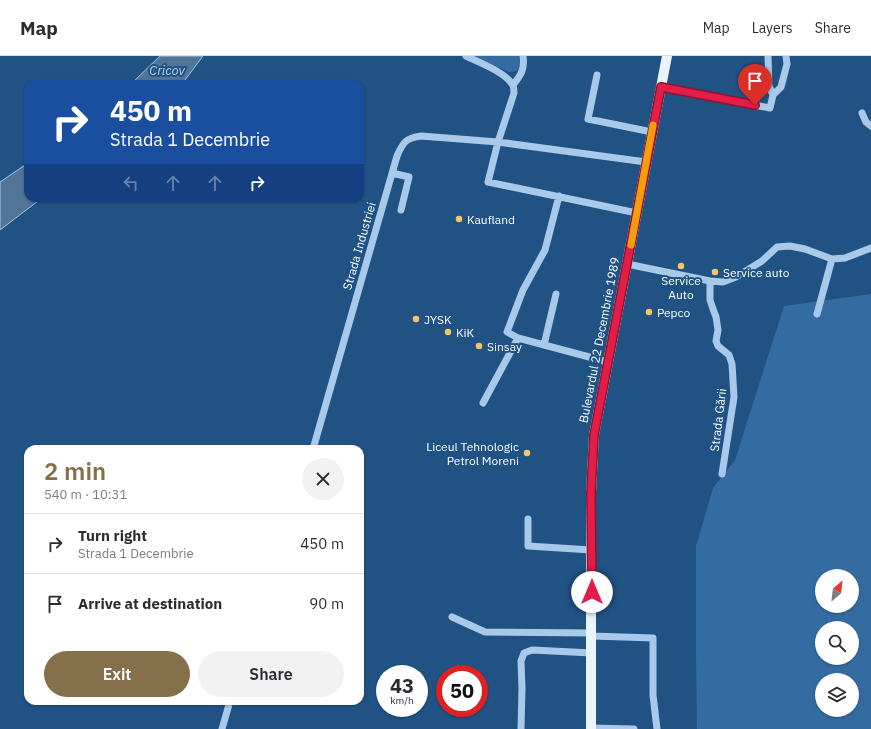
<!DOCTYPE html>
<html lang="en">
<head>
<meta charset="utf-8">
<style>
  body { margin:0; font-family:"IBM Plex Sans",sans-serif; background:#f2f2f3; color:#2b2b33; height:100vh; display:flex; flex-direction:column; font-size:15px; white-space:nowrap }
  * { box-sizing:border-box; margin:0 }
  p { font-size:13px; color:#7c7c81 }
  .icon { flex:none; width:22px; height:22px; fill:none; stroke:currentColor; stroke-width:2; stroke-linecap:round; stroke-linejoin:round }
  .map { position:relative; flex:1; overflow:hidden }
  .sheet { position:absolute; left:24px; top:389px; width:340px; height:260px; display:flex; flex-direction:column; background:#fff; border-radius:12px; box-shadow:0 1px 3px #0004 }
  .sheet>* { flex:none }
  .hud { position:absolute; left:24px; top:24px; width:340px; height:122px; border-radius:12px; box-shadow:0 1px 3px #0004; background:#1a4fa0; color:#fff; overflow:hidden }
  .needle { width:26px; rotate:28deg }
  .buttons { position:absolute; left:815px; top:513px; display:grid; gap:8px }
  .buttons a { display:grid; place-items:center; width:44px; height:44px; border-radius:50%; background:#fff; box-shadow:0 1px 3px #0004; font-size:20px }
  .speed { position:absolute; left:376px; top:609px; display:flex; gap:8px; font-size:20px; font-weight:700; text-align:center }
  .speed>* { display:grid; place-content:center; width:52px; height:52px; border-radius:50%; background:#fff; box-shadow:0 1px 3px #0004; line-height:1 }
  .speed small { font-size:10px; font-weight:400 }
  .speed .limit { border:6px solid #d22; background:#fff; color:#111 }
  .pin { position:absolute; display:grid; place-items:center; width:34px; height:34px; color:#fff; margin:-41px -17px; border-radius:50% 50% 50% 0; rotate:-45deg; box-shadow:0 0 4px #0007 }
  .pin .icon { rotate:45deg }
  .me { position:absolute; width:44px; margin:-22px; rotate:0deg; stroke-linejoin:round; filter:drop-shadow(0 0 3px #0008) }
  .turn { display:flex; align-items:center; gap:14px; height:84px; padding:0 20px; font-size:18px }
  .turn .icon { width:52px; height:52px; stroke-width:2.5 }
  .turn b { display:block; font-size:28px; line-height:34px }
  .lanes { display:flex; align-items:center; height:38px; padding:0 20px; background:#0003; justify-content:center; gap:20px; direction:ltr }
  .lanes .off { opacity:.35 }
  .round { display:grid; place-items:center; flex:none; width:42px; height:42px; border-radius:21px; background:#f2f2f3 }
  .head { display:flex; align-items:center; justify-content:space-between; height:68px; padding:0 20px }
  h1 { font-size:24px; font-weight:600; line-height:30px; color:#86704b }
  .primary-button { display:flex; gap:8px; margin-top:auto; padding:8px 20px }
  .primary-button a { flex:1; height:46px; border-radius:24px; background:#86704b; color:#fff; font-size:16px; font-weight:600; line-height:46px; text-align:center }
  .primary-button a+a { background:#f2f2f3; color:#2b2b33 }
  ul { padding:0; list-style:none }
  li { display:flex; align-items:center; gap:12px; height:60px; padding:0 20px; border-top:1px solid #e1e1e2 }
  li div { flex:1 }
  li b { display:block; font-size:15px }
  li em { font-style:normal }
  header { display:flex; align-items:center; gap:24px; box-sizing:border-box; height:56px; padding:0 20px; background:#fff; border-bottom:1px solid #e1e1e2 }
  header strong { font-size:19px }
  nav { display:flex; gap:22px; margin-inline-start:auto; font-size:14px }
  .map>svg:first-child { display:block }
</style>
</head>
<body>
<header>
<strong>Map</strong>
<nav><a>Map</a><a>Layers</a><a>Share</a></nav>
</header>
<div class="map">
<svg width="871" height="673" viewBox="0 0 871 673">
  <rect width="100%" height="100%" fill="#205284"/>
  <path fill="#346ca1" fill-rule="evenodd" d="M474,0h45l1,9 -3,6 -8,1z
    M871,238v435h-174l-1,-75v-108l17,-58 22,-28 49,-154zM822,520h30v30h-30zM822,572h30v30h-30zM822,624h30v30h-30z"/>
  <path fill="#527498" stroke="#9cc5ea" d="M160,0h43l-21,28h-51z
    M28,107v35h14l-42,32v-48z"/>
  <g fill="none" stroke-linecap="round" stroke-linejoin="round">
    <path stroke="#a8c9e9" stroke-width="7" d="M466,0c12,6 39,16 46,28 2,2 2,6 2,9l-16,49 -10,40 149,31
      M768,0l1,30 4,9
      M597,19l-9,44 64,13
      M513,29c8,-10 12,-16 10,-29
      M661,31l109,21 3,-13 8,-8 6,-23 -1,-8
      M862,57l4,9 5,4
      M392,117l17,4 -8,33
      M559,140l-14,54 -22,40 -16,42 11,6 90,24
      M627,208l83,17 13,1 13,-5 26,-16 15,-14 13,-1 15,3 27,10 13,-1 26,-10
      M710,225v19l3,9 3,8 2,13 -2,11 2,5 11,9 3,9 2,33 -12,77
      M817,258l15,-55
      M544,289l12,-51
      M483,347l35,-65
      M313,393l84,-293c6,-14 9,-18 24,-20l77,6 148,20
      M528,463v27l63,4
      M452,561l33,15 107,1
      M592,580l61,2v57l4,34
      M591,672l43,1
      M222,673l8,-28
      M521,673l1,-41 -1,-27 3,-8 8,-3 60,3"/>
    <path stroke="#ebf4fe" stroke-width="10" d="M591,673v-236l3,-58 73,-379"/>
  </g>
  <g fill="none" stroke-linecap="round" stroke-linejoin="round">
    <defs>
      <path id="route" d="M592,536l-1,-99 3,-58 67,-348 94,18"/>
    </defs>
    <use href="#route" stroke="#92132f" stroke-width="10"/>
    <use href="#route" stroke="#e11d48" stroke-width="7"/>
    <path stroke="#f59e0b" stroke-width="7" d="M631,189l22,-120"/>
  </g>
  <g fill="#f6c569" stroke="#205284" stroke-width="1.5">
    <circle cx="459" cy="163" r="4"/>
    <circle cx="681" cy="210" r="4"/>
    <circle cx="715" cy="216" r="4"/>
    <circle cx="649" cy="256" r="4"/>
    <circle cx="416" cy="263" r="4"/>
    <circle cx="448" cy="276" r="4"/>
    <circle cx="479" cy="290" r="4"/>
    <circle cx="527" cy="397" r="4"/>
  </g>
  <g text-anchor="middle" dominant-baseline="central" stroke-width="4" stroke-linejoin="round" paint-order="stroke">
    <g font-size="12" fill="#fff" stroke="#205284" text-anchor="start">
      <text x="467" y="163">Kaufland</text>
      <text x="723" y="216">Service auto</text>
      <text x="681" y="224" text-anchor="middle">Service<tspan x="681" dy="14">Auto</tspan></text>
      <text x="657" y="256">Pepco</text>
      <text x="424" y="263">JYSK</text>
      <text x="456" y="276">KiK</text>
      <text x="487" y="290">Sinsay</text>
      <text x="519" y="390" text-anchor="end">Liceul Tehnologic<tspan x="519" dy="14">Petrol Moreni</tspan></text>
    </g>
    <g font-size="12" fill="#fff" stroke="#205284">
      <text transform="translate(359 190) rotate(-74)">Strada Industriei</text>
      <text transform="translate(599 284) rotate(-79)">Bulevardul 22 Decembrie 1989</text>
      <text transform="translate(718 364) rotate(-83)">Strada Gării</text>
    </g>
    <g font-size="13" font-style="italic" fill="#b4d3f0" stroke="#205284">
      <text x="167" y="14">Cricov</text>
    </g>
  </g>
</svg>
<div class="buttons">
<a><svg class="needle" viewBox="-14 -14 28 28"><path d="M0-13l5 13h-10z" fill="#e53935"/><path d="M0 13l5-13h-10z" fill="#7c7c81"/></svg></a>
<a><svg class="icon" aria-label="search" viewBox="0 0 24 24"><circle cx="10" cy="10" r="6"/><path d="M15 15l6 6"/></svg></a>
<a><svg class="icon" aria-label="layers" viewBox="0 0 24 24"><path d="M12 4l9 5-9 5-9-5zM3 14l9 5 9-5"/></svg></a>
</div>
<div class="speed"><div>43<small>km/h</small></div><div class="limit">50</div></div>
<div class="pin" style="left:755px;top:49px;background:#d93025"><svg class="icon" aria-label="arrive" viewBox="0 0 24 24"><path d="M6 21V4h12l-3 4 3 4H6"/></svg></div>
<svg class="me" style="left:592px;top:536px" viewBox="-20 -20 40 40"><circle r="19" fill="#fff"/><path d="M0-13L10 11 0 6-10 11z" fill="#e11d48"/></svg>
<div class="hud">
<div class="turn"><svg class="icon" aria-label="right" viewBox="0 0 24 24"><path d="M7 20v-9h11M14 6l5 5-5 5"/></svg><div><b>450 m</b>Strada 1 Decembrie</div></div>
<div class="lanes"><svg class="icon off" aria-label="left" viewBox="0 0 24 24"><path d="M17 20v-9H6M10 6l-5 5 5 5"/></svg><svg class="icon off" aria-label="ahead" viewBox="0 0 24 24"><path d="M12 20V5M6 11l6-6 6 6"/></svg><svg class="icon off" aria-label="ahead" viewBox="0 0 24 24"><path d="M12 20V5M6 11l6-6 6 6"/></svg><svg class="icon" aria-label="right" viewBox="0 0 24 24"><path d="M7 20v-9h11M14 6l5 5-5 5"/></svg></div>
</div>
<section class="sheet">
<div class="head"><div><h1>2 min</h1><p>540 m · 10:31</p></div><a class="round"><svg class="icon" aria-label="close" viewBox="0 0 24 24"><path d="M6 6l12 12M18 6L6 18"/></svg></a></div>
<ul>
<li><svg class="icon" aria-label="right" viewBox="0 0 24 24"><path d="M7 20v-9h11M14 6l5 5-5 5"/></svg><div><b>Turn right</b><p>Strada 1 Decembrie</p></div><em>450 m</em></li>
<li><svg class="icon" aria-label="arrive" viewBox="0 0 24 24"><path d="M6 21V4h12l-3 4 3 4H6"/></svg><div><b>Arrive at destination</b></div><em>90 m</em></li>
</ul>
<div class="primary-button"><a>Exit</a><a>Share</a></div>
</section>
</div>
</body>
</html>
